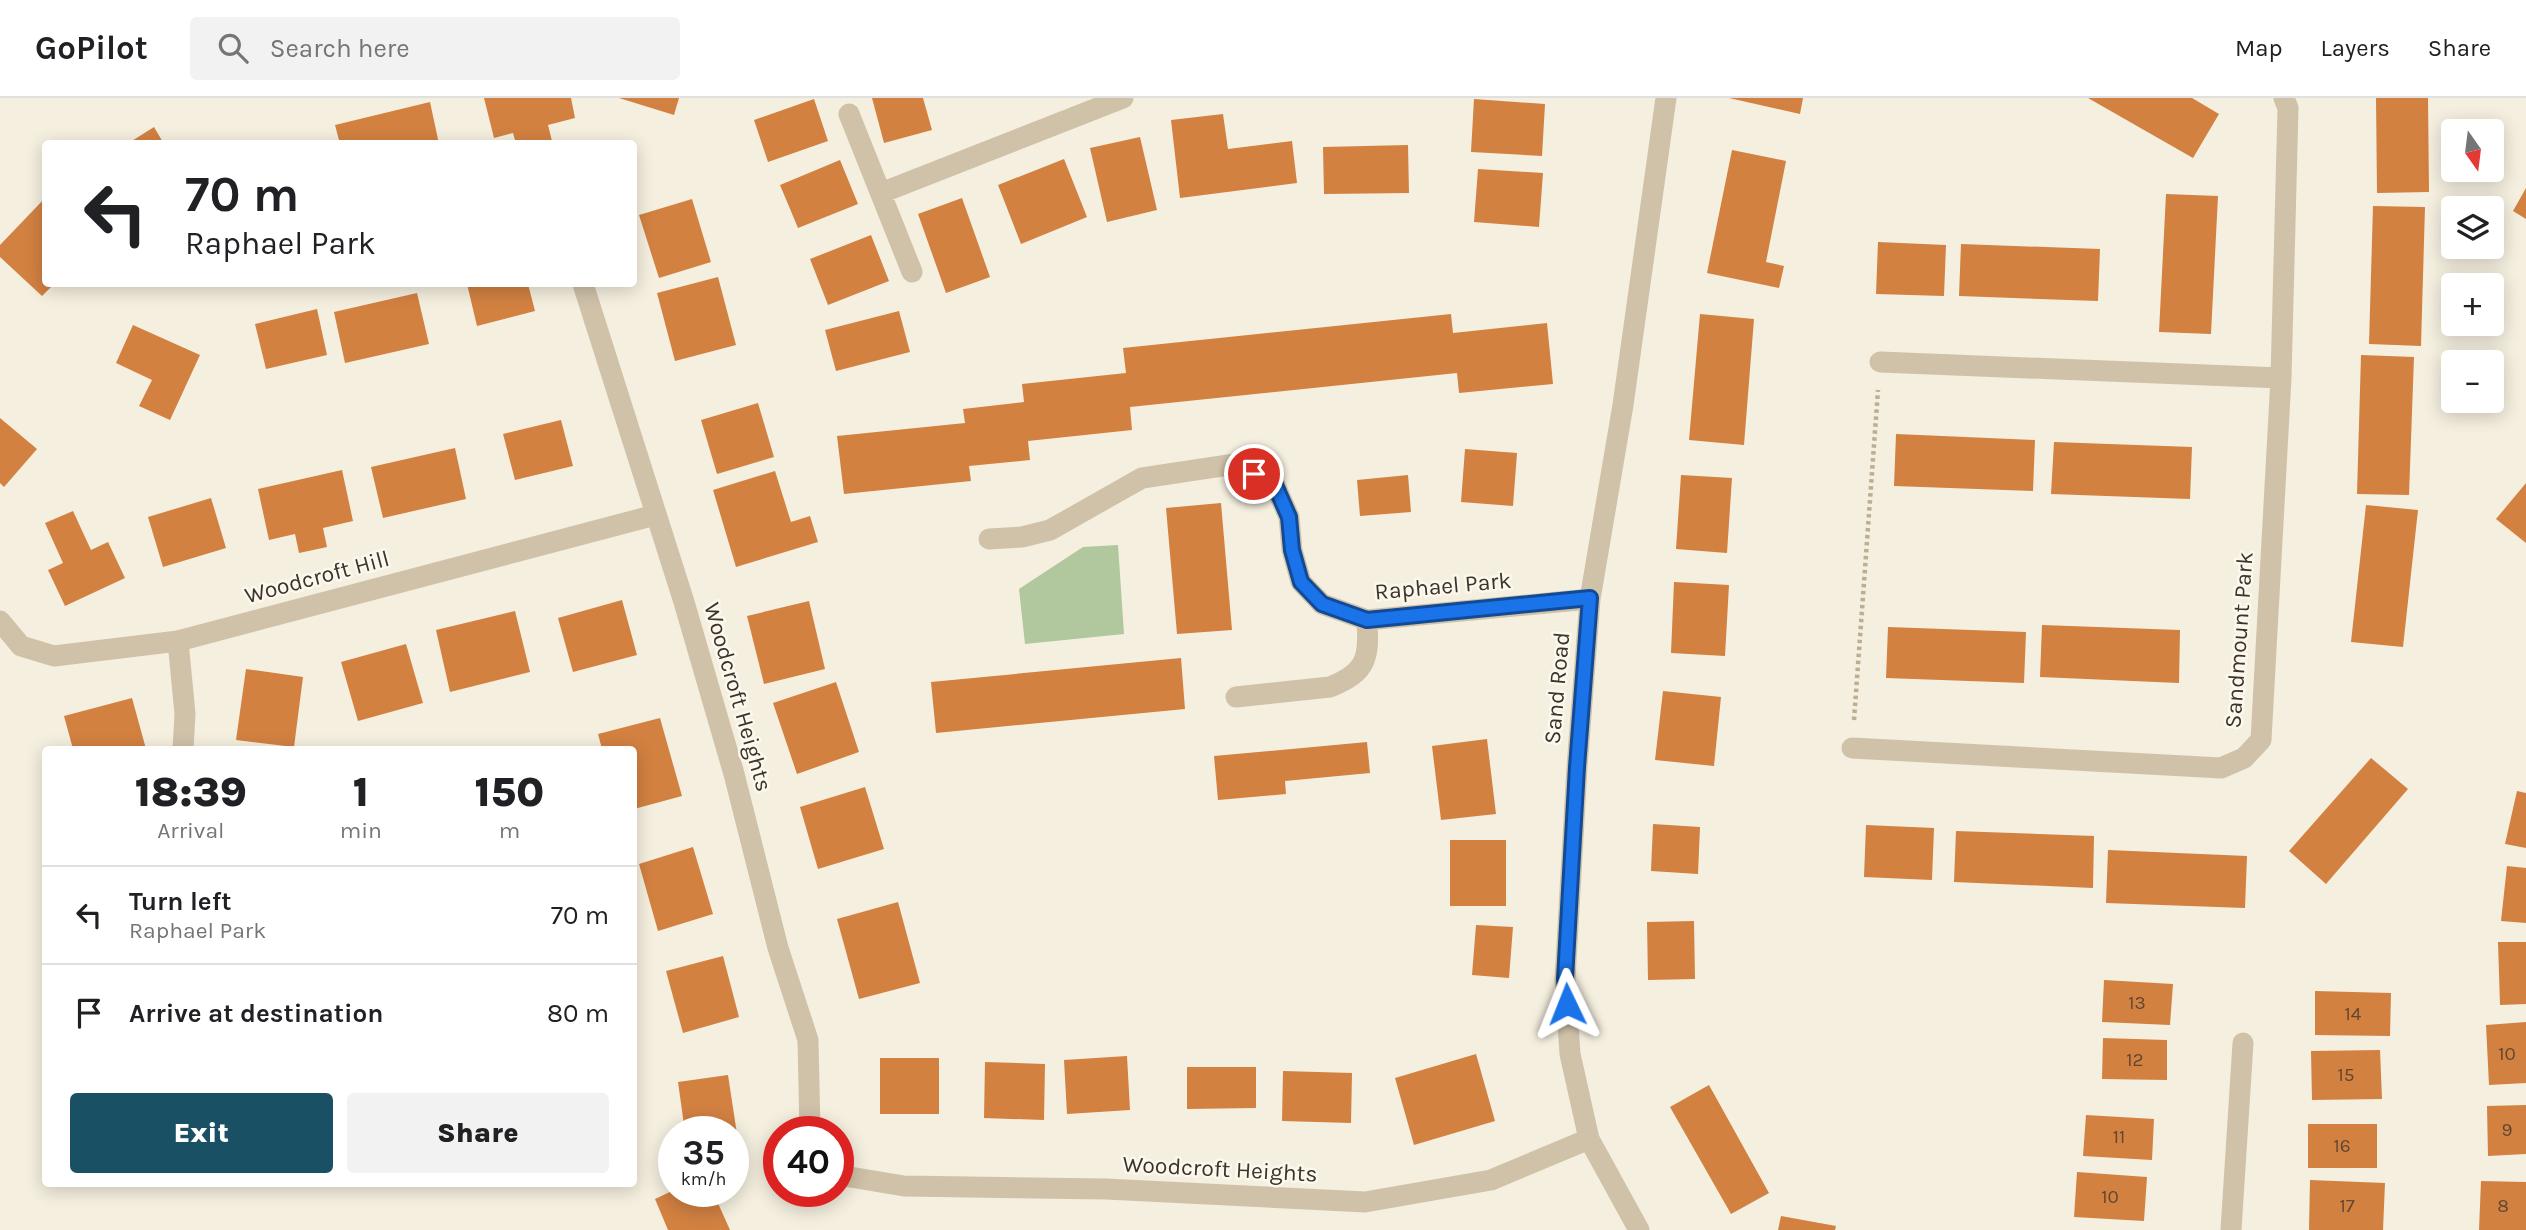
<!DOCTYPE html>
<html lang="en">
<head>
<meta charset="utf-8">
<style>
  body { margin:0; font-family:Karla,sans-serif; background:#f2f2f2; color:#202124; height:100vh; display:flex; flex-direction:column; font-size:26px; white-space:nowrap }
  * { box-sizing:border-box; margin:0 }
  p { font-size:23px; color:#757577 }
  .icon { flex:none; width:38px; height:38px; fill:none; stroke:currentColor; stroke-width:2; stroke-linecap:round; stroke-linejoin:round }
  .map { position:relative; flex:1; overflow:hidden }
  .drawer { position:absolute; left:42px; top:648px; width:595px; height:441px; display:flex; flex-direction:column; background:#fff; border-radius:7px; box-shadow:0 4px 18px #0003 }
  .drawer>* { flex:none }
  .guide { position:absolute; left:42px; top:42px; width:595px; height:147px; border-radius:7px; box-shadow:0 4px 18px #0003; background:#fff; color:#202124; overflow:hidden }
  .needle { width:46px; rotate:166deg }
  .buttons { position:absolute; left:2441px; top:21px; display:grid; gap:14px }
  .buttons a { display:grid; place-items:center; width:63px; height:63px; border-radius:7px; background:#fff; box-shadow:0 4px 18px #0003; font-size:35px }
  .speed { position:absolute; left:658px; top:1018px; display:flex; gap:14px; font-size:35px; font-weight:700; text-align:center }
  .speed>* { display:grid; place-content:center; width:91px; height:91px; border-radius:50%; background:#fff; box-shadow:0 4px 18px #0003; line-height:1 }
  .speed small { font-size:18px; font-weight:400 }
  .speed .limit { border:10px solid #d22; background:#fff; color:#111 }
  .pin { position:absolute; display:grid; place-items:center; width:60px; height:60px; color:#fff; margin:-30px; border:4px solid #fff; border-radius:50%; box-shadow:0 2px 7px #0007 }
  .me { position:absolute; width:77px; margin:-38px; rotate:358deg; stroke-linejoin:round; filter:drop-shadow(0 0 5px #0008) }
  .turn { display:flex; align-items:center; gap:24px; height:147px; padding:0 28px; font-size:32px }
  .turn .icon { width:91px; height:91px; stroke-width:2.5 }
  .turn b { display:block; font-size:49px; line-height:60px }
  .eta { display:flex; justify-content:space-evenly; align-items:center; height:119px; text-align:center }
  .eta b { font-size:42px; font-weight:800; line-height:49px }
  .action { display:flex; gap:14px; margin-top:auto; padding:14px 28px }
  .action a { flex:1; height:80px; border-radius:7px; background:#1a5063; color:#fff; font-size:28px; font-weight:800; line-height:80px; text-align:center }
  .action a+a { background:#f2f2f2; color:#202124 }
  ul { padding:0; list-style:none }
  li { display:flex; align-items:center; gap:21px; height:98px; padding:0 28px; border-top:2px solid #e0e0e0 }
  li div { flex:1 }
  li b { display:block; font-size:26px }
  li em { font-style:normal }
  header { display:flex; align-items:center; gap:42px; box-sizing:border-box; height:98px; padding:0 35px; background:#fff; border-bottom:2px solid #e0e0e0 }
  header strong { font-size:33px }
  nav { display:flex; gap:38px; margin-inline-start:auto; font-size:24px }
  .search { width:490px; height:63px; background:#f2f2f2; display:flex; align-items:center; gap:18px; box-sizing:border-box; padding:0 24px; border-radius:7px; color:#757577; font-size:26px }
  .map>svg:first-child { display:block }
</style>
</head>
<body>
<header>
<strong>GoPilot</strong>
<div class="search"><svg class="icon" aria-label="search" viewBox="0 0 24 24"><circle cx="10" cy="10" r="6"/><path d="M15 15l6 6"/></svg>Search here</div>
<nav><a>Map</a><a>Layers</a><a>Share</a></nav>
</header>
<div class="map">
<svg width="2526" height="1132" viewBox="0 0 2526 1132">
  <rect width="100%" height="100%" fill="#f5efdf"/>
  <path fill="#b1c79d" d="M1118,447l6,89 -99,10 -6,-55 64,-42z"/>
  <path fill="#d28141" d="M484,0h87l4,20 -27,7 4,16 -36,3 -3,-11 -19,5z
    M619,0h60l-5,17z
    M872,0h51l9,32 -48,13z
    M1729,0h74l-3,16z
    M2088,0h104l27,16 -26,44z
    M2376,0h52l1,94 -52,1z
    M814,1l14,42 -60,21 -14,-42z
    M1474,1l71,5 -3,52 -71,-4z
    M430,4l9,42h-99l-5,-19z
    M1223,16l5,35 64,-8 5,42 -117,15 -9,-78z
    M154,29l10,17h-37z
    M1140,39l17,73 -50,12 -17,-74z
    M1408,47l1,48 -85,1 -1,-47z
    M1732,52l54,11 -20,101 18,4 -5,22 -72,-15z
    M1064,61l23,58 -66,27 -23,-59z
    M840,62l18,44 -60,24 -18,-43z
    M1478,71l65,4 -4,54 -65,-5z
    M2526,90v31l-13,-8z
    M2166,96l52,2 -7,138 -52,-2z
    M46,99v87h8l-12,12 -42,-39v-12z
    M962,100l28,79 -44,16 -28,-79z
    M692,101l19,63 -52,16 -20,-63z
    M2373,108l52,1 -4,139 -52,-2z
    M871,137l18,46 -61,24 -18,-46z
    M1878,144l68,3 -2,51 -68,-2z
    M1961,146l139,5 -2,52 -139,-5z
    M718,179l18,68 -61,16 -18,-68z
    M467,186h61l7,27 -58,15z
    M417,195l12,51 -84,19 -11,-51z
    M317,211l10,46 -61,14 -11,-45z
    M899,213l11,41 -74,19 -11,-41z
    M1451,216l2,19 94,-10 6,61 -94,9 -2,-20 -327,34 2,23 -104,11 2,19 -61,6 2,15 -127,13 -7,-58 128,-13 -2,-14 61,-7 -2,-18 104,-11 -3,-25z
    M1700,216l54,5 -10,126 -55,-5z
    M133,227l67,30 -30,65 -31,-14 13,-26 -36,-17z
    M2361,257l53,2 -5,138 -52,-1z
    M758,305l16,54 -57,17 -16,-54z
    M0,320l37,31 -33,38 -4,-4z
    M561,322l12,46 -58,14 -12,-46z
    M1896,336l139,6 -2,51 -139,-5z
    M2054,344l138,5 -2,52 -139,-5z
    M455,350l11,51 -83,19 -12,-51z
    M1465,351l52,4 -4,53 -52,-4z
    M342,372l11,51 -30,7 4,19 -28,6 -4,-19 -26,6 -11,-51z
    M775,373l16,51 19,-6 8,26 -82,25 -23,-77z
    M1408,377l3,37 -51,4 -3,-36z
    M1681,377l51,3 -5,75 -51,-4z
    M2526,385v60l-30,-24z
    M211,400l15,50 -63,19 -15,-50z
    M1221,405l11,127 -55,4 -11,-126z
    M2366,407l52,5 -15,137 -52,-5z
    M73,413l18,39 17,-8 17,36 -60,28 -17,-36 15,-7 -18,-40z
    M1674,484l55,3 -4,71 -54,-3z
    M622,502l15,55 -64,17 -15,-54z
    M809,503l16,68 -61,15 -17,-68z
    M515,513l15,61 -80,20 -14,-62z
    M2042,527l138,5 -1,53 -139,-6z
    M1888,529l138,5 -2,51 -138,-5z
    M406,546l17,59 -65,18 -17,-59z
    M1181,560l4,51 -249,24 -5,-51z
    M246,571l57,8 -9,70 -58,-7z
    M836,584l23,70 -62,22 -24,-71z
    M1663,593l58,6 -7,69 -59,-6z
    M132,600l14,51h-73l-9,-33z
    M660,620l22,78 -48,13v-60h-32l-4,-15z
    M1487,641l9,75 -55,6 -9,-74z
    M1367,644l3,31 -85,8 1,13 -68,6 -4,-44z
    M2371,660l37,31 -82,95 -37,-33z
    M865,689l19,62 -66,20 -18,-62z
    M2517,693l9,2v55l-21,-4z
    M1653,726l47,3 -2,47 -47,-3z
    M1866,727l68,3 -2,52 -68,-3z
    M1956,733l138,5 -1,52 -139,-6z
    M1450,742h56v66h-56z
    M693,749l20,67 -55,17 -19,-67z
    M2108,752l139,6 -2,52 -139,-5z
    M2507,768l19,2v55l-25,-2z
    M898,804l22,81 -61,16 -22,-80z
    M1694,823l1,58 -47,1 -1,-58z
    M1476,827l37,2 -4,51 -37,-3z
    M2498,844h28v62l-26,1z
    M723,858l16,61 -56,16 -17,-62z
    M2104,882l69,4 -3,41 -68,-3z
    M2315,893l76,2 -1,43 -75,-1z
    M2526,924v61l-37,2 -3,-60z
    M2103,940l64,2v40l-65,-1z
    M2380,952l2,49 -70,1 -1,-49z
    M1476,956l19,67 -81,24 -19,-67z
    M1127,958l3,54 -63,4 -3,-54z
    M880,960h59v56h-59z
    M985,964l60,2 -1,56 -60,-2z
    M1187,969h69v41l-69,1z
    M1283,973l69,2 -1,50 -69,-2z
    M728,977l9,59 -52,-2 -7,-50z
    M1709,987l60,108 -38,21 -61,-107z
    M2526,1007v49l-38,2 -1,-50z
    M2086,1017l68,4 -2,41 -69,-4z
    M2308,1026h69v44h-69z
    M2077,1074l70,5 -3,44 -70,-4z
    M2310,1082l75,3 -2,47h-74z
    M2481,1083l45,1v48h-47z
    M674,1092l39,2 17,38h-62l-13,-31z
    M1781,1118l55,10 -1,4h-57z"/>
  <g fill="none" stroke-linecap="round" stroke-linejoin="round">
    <path stroke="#bcad93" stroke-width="4.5" stroke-dasharray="3.5 3.5" stroke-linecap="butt" d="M1854,622l24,-330"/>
    <path stroke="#d0c2a9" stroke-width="21" d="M849,16l63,158
      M881,95l242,-95
      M583,186l101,318 50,172 44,174 30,92 2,92
      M1880,264l401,16
      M989,441l33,-2 28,-7 92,-52 93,-14 39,19 15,34 3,33 9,32 21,22 45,16 223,-21
      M0,523l21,25 33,10 124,-15 477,-126
      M178,543l7,73 -2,35
      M1236,599l94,-10c38,-15 39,-30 37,-67
      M1852,650l369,20 23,-10 17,-18 20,-362 7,-270 -4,-10
      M838,1077l66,11 202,3 259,13 126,-22 98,-41
      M1639,1132l-50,-91 -19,-85 -5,-75 12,-212 13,-168 33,-194 43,-307
      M2231,1132l12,-187"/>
  </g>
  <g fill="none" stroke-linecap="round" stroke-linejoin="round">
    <defs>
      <path id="route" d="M1254,376l20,9 15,34 3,33 9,32 21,22 45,16 223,-22 -13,169 -12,212 2,25"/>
    </defs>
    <use href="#route" stroke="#114b97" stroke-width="18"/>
    <use href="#route" stroke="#1a73e8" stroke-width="12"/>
  </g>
  <g text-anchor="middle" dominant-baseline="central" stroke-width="5" stroke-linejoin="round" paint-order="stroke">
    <g font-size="19" fill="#624630">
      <text x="2137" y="905">13</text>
      <text x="2353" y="916">14</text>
      <text x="2507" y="956">10</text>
      <text x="2135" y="962">12</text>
      <text x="2346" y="977">15</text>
      <text x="2507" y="1032">9</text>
      <text x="2119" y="1039">11</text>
      <text x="2342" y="1048">16</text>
      <text x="2110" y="1099">10</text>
      <text x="2347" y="1108">17</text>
      <text x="2503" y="1108">8</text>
    </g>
    <g font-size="23" fill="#3c332a" stroke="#fcf8ed">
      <text transform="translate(317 479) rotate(-15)">Woodcroft Hill</text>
      <text transform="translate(1443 488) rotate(-5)">Raphael Park</text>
      <text transform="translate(2239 542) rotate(-86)">Sandmount Park</text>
      <text transform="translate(1557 590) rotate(-85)">Sand Road</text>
      <text transform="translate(738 599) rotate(74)">Woodcroft Heights</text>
      <text transform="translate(1220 1071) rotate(3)">Woodcroft Heights</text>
    </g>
  </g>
</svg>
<div class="buttons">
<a><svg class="needle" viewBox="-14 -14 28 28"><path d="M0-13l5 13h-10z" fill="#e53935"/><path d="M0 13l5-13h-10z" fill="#757577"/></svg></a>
<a><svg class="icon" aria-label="layers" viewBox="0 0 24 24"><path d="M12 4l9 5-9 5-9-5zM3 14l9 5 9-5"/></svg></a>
<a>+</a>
<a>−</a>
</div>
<div class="speed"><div>35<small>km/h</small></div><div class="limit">40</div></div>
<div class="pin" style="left:1254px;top:376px;background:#d93025"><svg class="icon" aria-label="arrive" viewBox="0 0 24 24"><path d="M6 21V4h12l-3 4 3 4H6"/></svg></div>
<svg class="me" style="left:1567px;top:906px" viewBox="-20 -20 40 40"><path d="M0-17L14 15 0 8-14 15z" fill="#1a73e8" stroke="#fff" stroke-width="4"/></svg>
<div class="guide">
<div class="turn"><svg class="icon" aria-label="left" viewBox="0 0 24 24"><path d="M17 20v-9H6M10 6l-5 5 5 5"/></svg><div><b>70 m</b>Raphael Park</div></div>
</div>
<section class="drawer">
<div class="eta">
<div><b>18:39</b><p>Arrival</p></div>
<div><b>1</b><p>min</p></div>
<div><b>150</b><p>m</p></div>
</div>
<ul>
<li><svg class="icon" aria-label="left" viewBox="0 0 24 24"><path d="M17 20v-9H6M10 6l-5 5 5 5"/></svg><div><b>Turn left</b><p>Raphael Park</p></div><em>70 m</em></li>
<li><svg class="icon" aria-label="arrive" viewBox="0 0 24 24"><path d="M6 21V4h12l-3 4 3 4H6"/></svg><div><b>Arrive at destination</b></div><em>80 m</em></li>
</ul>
<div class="action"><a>Exit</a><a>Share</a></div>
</section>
</div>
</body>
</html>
